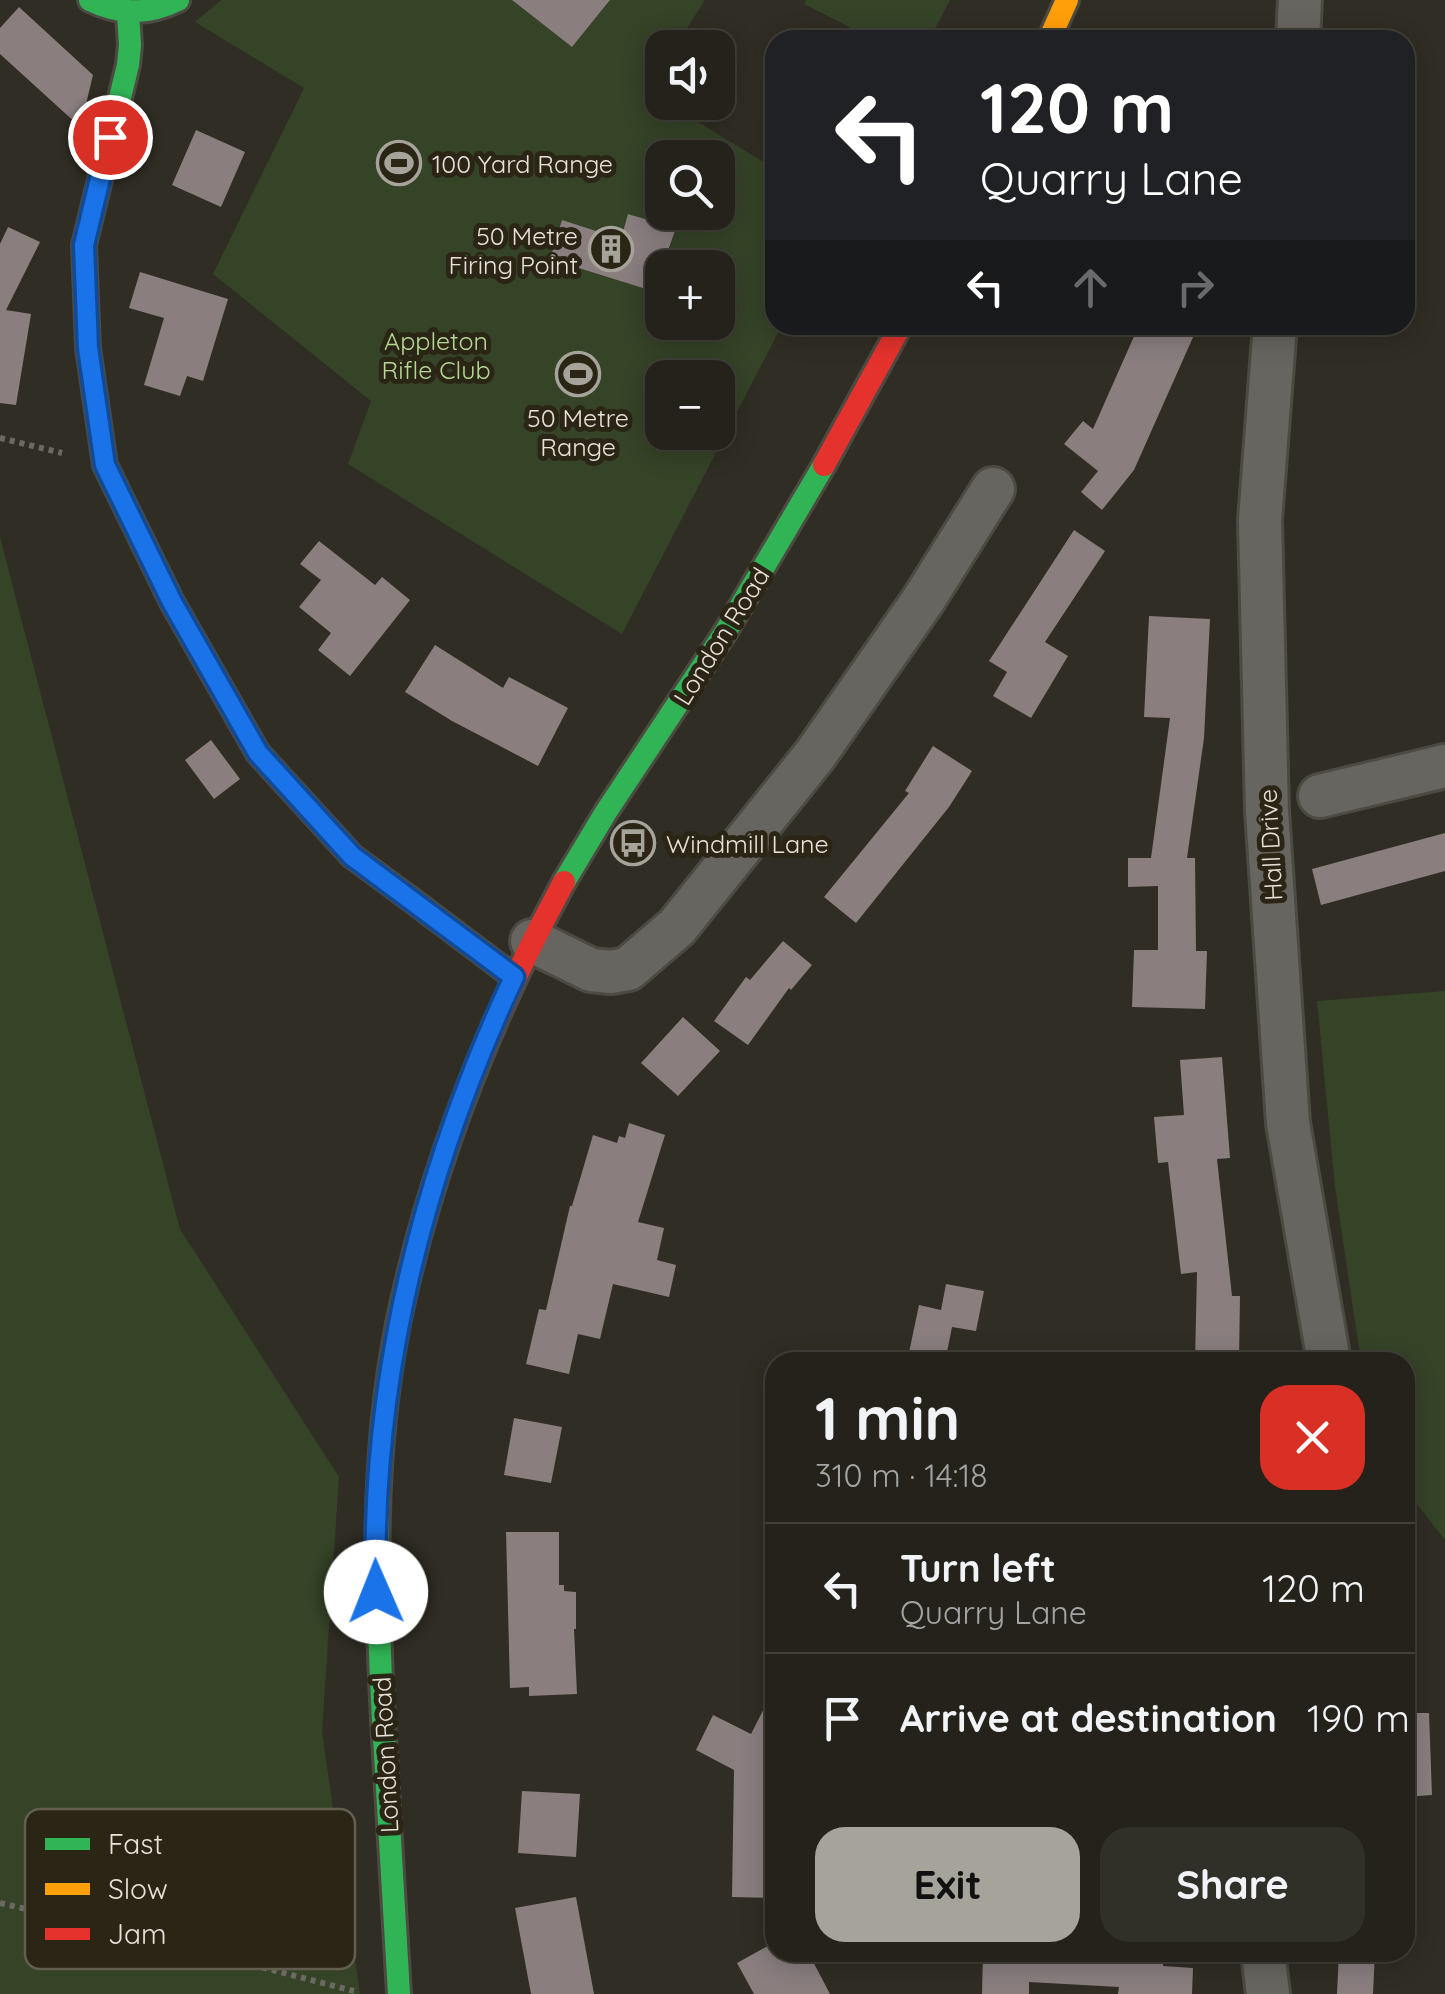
<!DOCTYPE html>
<html lang="en">
<head>
<meta charset="utf-8">
<style>
  body { margin:0; font-family:Quicksand,sans-serif; background:#302f28; color:#f1f3f6; height:100vh; display:flex; flex-direction:column; font-size:38px; white-space:nowrap }
  * { box-sizing:border-box; margin:0 }
  p { font-size:32px; color:#a3a4a3 }
  .icon { flex:none; width:55px; height:55px; fill:none; stroke:currentColor; stroke-width:2; stroke-linecap:round; stroke-linejoin:round }
  .map { position:relative; flex:1; overflow:hidden }
  .sheet { position:absolute; left:765px; top:1352px; width:650px; height:610px; display:flex; flex-direction:column; background:#24221b; border-radius:30px; box-shadow:0 5px 25px #0003,0 0 0 2px #413f3a }
  .sheet>* { flex:none }
  .banner { position:absolute; left:765px; top:30px; width:650px; height:305px; border-radius:30px; box-shadow:0 5px 25px #0003,0 0 0 2px #413f3a; background:#202124; color:#fff; overflow:hidden }
  .controls { position:absolute; left:645px; top:30px; display:grid; gap:20px }
  .controls a { display:grid; place-items:center; width:90px; height:90px; border-radius:20px; background:#24221b; box-shadow:0 5px 25px #0003,0 0 0 2px #413f3a; font-size:50px }
  .pin { position:absolute; display:grid; place-items:center; width:85px; height:85px; color:#fff; margin:-42px; border:5px solid #fff; border-radius:50%; box-shadow:0 2px 10px #0007 }
  .me { position:absolute; width:110px; margin:-55px; rotate:359deg; stroke-linejoin:round; filter:drop-shadow(0 0 8px #0008) }
  .turn { display:flex; align-items:center; gap:35px; height:210px; padding:0 50px; font-size:45px }
  .turn .icon { width:130px; height:130px; stroke-width:2.5 }
  .turn b { display:block; font-size:70px; line-height:85px }
  .lanes { display:flex; align-items:center; height:95px; padding:0 50px; background:#0003; justify-content:center; gap:50px; direction:ltr }
  .lanes .off { opacity:.35 }
  .round { display:grid; place-items:center; flex:none; width:105px; height:105px; border-radius:30px; background:#302f28 }
  .headline { display:flex; align-items:center; justify-content:space-between; height:170px; padding:0 50px }
  h1 { font-size:60px; font-weight:800; line-height:75px }
  .primary-button { display:flex; gap:20px; margin-top:auto; padding:20px 50px }
  .primary-button a { flex:1; height:115px; border-radius:30px; background:#a6a39a; color:#111; font-size:40px; font-weight:800; line-height:115px; text-align:center }
  .primary-button a+a { background:#302f28; color:#f1f3f6 }
  ul { padding:0; list-style:none }
  li { display:flex; align-items:center; gap:30px; height:130px; padding:0 50px; border-top:2px solid #413f3a }
  li div { flex:1 }
  li b { display:block; font-size:38px }
  li em { font-style:normal }
  .map>svg:first-child { display:block }
</style>
</head>
<body>
<div class="map">
<svg width="1445" height="1994" viewBox="0 0 1445 1994">
  <rect width="100%" height="100%" fill="#302d24"/>
  <path fill="#354327" fill-rule="evenodd" d="M221,0h291l60,47 35,-43 -4,-4h102l-30,47 -13,1v20l-13,23 13,8v3l5,1 108,66v156h7l-160,309 -274,-170 23,-63 -158,-127 91,-186 -109,-66zM662,158h56v54h-56zM629,214l47,14 -10,32 11,4v3l41,1v54h-56v-28l-112,-36 12,-37 59,18zM662,378h56v54h-56z
    M806,0h144l-21,40h-54l-71,-36z
    M0,537l180,692 159,248 -17,255 38,262h-360z
    M1445,991v549l-29,-37 -11,-27v-114h-44l-26,-175 -18,-186z"/>
  <path fill="#8a7e7f" d="M512,0h98l-38,47z
    M19,7l74,68 -11,46 -4,4 -78,-71v-26z
    M196,130l49,22 -24,55 -49,-22z
    M628,214l48,14 -14,40v26l-112,-35 12,-39 59,19z
    M8,227l32,15 -34,68 25,4 -15,91 -16,-2v-159z
    M140,272l88,27 -25,82 -16,-5 -7,20 -36,-11 20,-67 -35,-10z
    M1139,325h33l22,10 -60,135 -32,40 -21,-18 17,-21 -34,-27 19,-23 10,8z
    M1074,530l31,21 -60,91 23,14 -37,62 -38,-22 14,-24 -18,-11z
    M319,541l56,44 7,-8 28,23 -60,76 -32,-26 13,-17 -32,-26 22,-27 -21,-16z
    M1149,616l61,3 -6,119 -17,120h8l1,93h11l-2,58 -73,-2 2,-57h24v-64l-30,1v-29h23l19,-140 -26,-1z
    M435,645l68,43 6,-11 59,31 -30,58 -86,-45 -47,-29z
    M211,740l29,39 -26,20 -29,-39z
    M933,746l39,25 -23,36 -93,116 -32,-26 85,-104 -4,-2z
    M1445,833v38l-124,34 -9,-36z
    M783,941l29,24 -21,25 -2,-2 -41,57 -34,-24 32,-44 4,3z
    M683,1017l37,34 -42,45 -37,-33z
    M1222,1057l8,101 -13,1 15,137h8l-1,66h-44l2,-90 -16,2 -13,-112 -10,1 -4,-46 30,-2 -4,-55z
    M629,1123l36,12 -27,87 26,6 -7,32 19,5 -7,32 -56,-13 -13,55 -22,-5 -9,40 -43,-10 13,-55 7,1 24,-104h2l21,-71 24,8 2,-7 6,2z
    M946,1284l38,7 -8,40 -24,-4 -7,35h-38l12,-57 22,5z
    M514,1418l48,9 -11,56 -47,-8z
    M506,1532h53v53h5v6l12,1v37h-2l3,65 -48,2v-9l-19,1z
    M775,1687v211l-43,-1 2,-127 -38,-20 17,-35 38,19z
    M1405,1713h24l3,82 -27,2z
    M522,1791l58,3 -4,63 -58,-4z
    M576,1897l18,97h-63l-16,-86z
    M775,1942v10h33l22,42h-76l-17,-31z
    M983,1952h181l-1,14 30,2 -1,26h-74l1,-7 -90,-5v12h-47z
    M1339,1952h36l-2,42h-36z"/>
  <g fill="none" stroke-linecap="round" stroke-linejoin="round">
    <defs>
      <path id="street" d="M1298,40l2,-40
        M1275,325l-15,195 7,291 21,312 41,239
        M1320,796l125,-30
        M532,941l59,29 20,2 17,-3 49,-42 138,-172 109,-156 69,-110
        M1263,1952l5,42"/>
      <path id="fast" d="M90,0c31,15 58,15 88,0
        M128,13l2,32 -2,20 -44,180 4,103 17,117 67,137 86,151 94,103 57,42
        M564,882l42,-70 120,-181 98,-166
        M398,1324c-27,137 -22,258 -15,396 5,91 11,183 16,274"/>
      <path id="slow" d="M1049,40l18,-40"/>
      <path id="jam" d="M824,465l77,-140
        M409,898l105,79
        M398,1324c32,-156 90,-302 166,-442"/>
    </defs>
    <use href="#street" stroke="#4c4a42" stroke-width="48"/>
    <use href="#fast" stroke="#4c4a42" stroke-width="28"/>
    <use href="#slow" stroke="#4c4a42" stroke-width="28"/>
    <use href="#jam" stroke="#4c4a42" stroke-width="28"/>
    <path stroke="#6c6964" stroke-width="6" stroke-dasharray="5 5" stroke-linecap="butt" d="M0,438l62,15
      M0,1903l125,29 229,59"/>
    <use href="#street" stroke="#67655f" stroke-width="42"/>
    <use href="#fast" stroke="#30b455" stroke-width="22"/>
    <use href="#slow" stroke="#ff9f0a" stroke-width="22"/>
    <use href="#jam" stroke="#e5322d" stroke-width="22"/>
  </g>
  <g fill="none" stroke-linecap="round" stroke-linejoin="round">
    <defs>
      <path id="route" d="M110,137l-26,108 4,103 17,117 67,137 86,151 94,103 162,121c-90,192 -144,403 -138,615"/>
    </defs>
    <use href="#route" stroke="#114b97" stroke-width="25"/>
    <use href="#route" stroke="#1a73e8" stroke-width="18"/>
  </g>
  <defs>
    <symbol id="stadium-ring" viewBox="-11 -11 22 22"><circle r="9.5" fill="#2b2516" stroke="#a6a39a" stroke-width="1.5"/><path d="M0-5a6.5 5 0 1 0 0 10a6.5 5 0 1 0 0-10ZM-3.5-1.8h7v3.6h-7Z" fill="#a6a39a"/></symbol>
    <symbol id="building-ring" viewBox="-11 -11 22 22"><circle r="9.5" fill="#2b2516" stroke="#a6a39a" stroke-width="1.5"/><path d="M-4-6H4V6H1V3H-1V6H-4ZM-2.5-4.3h1.7v1.8h-1.7ZM.8-4.3h1.7v1.8H.8ZM-2.5-1h1.7V.8h-1.7ZM.8-1h1.7V.8H.8Z" fill="#a6a39a"/></symbol>
    <symbol id="bus-ring" viewBox="-11 -11 22 22"><circle r="9.5" fill="#2b2516" stroke="#a6a39a" stroke-width="1.5"/><path d="M-5-6H5V4H4V6H2V4H-2V6H-4V4H-5ZM-3.5-4V0h7V-4ZM-3.5 1.2v1.5H-2V1.2ZM2 1.2v1.5H3.5V1.2Z" fill="#a6a39a"/></symbol>
  </defs>
  <g fill-rule="evenodd">
    <use href="#stadium-ring" x="374" y="138" width="50" height="50"/>
    <use href="#building-ring" x="586" y="224" width="50" height="50"/>
    <use href="#stadium-ring" x="553" y="349" width="50" height="50"/>
    <use href="#bus-ring" x="608" y="818" width="50" height="50"/>
  </g>
  <g text-anchor="middle" dominant-baseline="central" stroke-width="10" stroke-linejoin="round" paint-order="stroke">
    <g font-size="25" fill="#e6e2d9" stroke="#2b2516" text-anchor="start">
      <text x="432" y="163">100 Yard Range</text>
      <text x="578" y="235" text-anchor="end">50 Metre<tspan x="578" dy="29">Firing Point</tspan></text>
      <text x="578" y="417" text-anchor="middle">50 Metre<tspan x="578" dy="29">Range</tspan></text>
      <text x="666" y="843">Windmill Lane</text>
    </g>
    <g font-size="25" fill="#b4d995" stroke="#2b2516">
      <text x="436" y="340">Appleton<tspan x="436" dy="29">Rifle Club</tspan></text>
    </g>
    <g font-size="25" fill="#e6e2d9" stroke="#2b2516">
      <text transform="translate(721 636) rotate(-58)">London Road</text>
      <text transform="translate(1270 845) rotate(-93)">Hall Drive</text>
      <text transform="translate(385 1755) rotate(-93)">London Road</text>
    </g>
  </g>
  <rect x="25" y="1809" width="330" height="160" rx="15" fill="#2b2516" stroke="#635e50" stroke-width="2.5"/>
  <rect x="45" y="1838" width="45" height="12" fill="#30b455"/>
  <rect x="45" y="1883" width="45" height="12" fill="#ff9f0a"/>
  <rect x="45" y="1928" width="45" height="12" fill="#e5322d"/>
  <g font-size="28" fill="#e6e2d9">
    <text x="108" y="1854">Fast</text>
    <text x="108" y="1899">Slow</text>
    <text x="108" y="1944">Jam</text>
  </g>
</svg>
<div class="controls">
<a><svg class="icon" aria-label="sound" viewBox="0 0 24 24"><path d="M4 9h4l5-4v14l-5-4H4zM17 9q2 3 0 6"/></svg></a>
<a><svg class="icon" aria-label="search" viewBox="0 0 24 24"><circle cx="10" cy="10" r="6"/><path d="M15 15l6 6"/></svg></a>
<a>+</a>
<a>−</a>
</div>
<div class="pin" style="left:110px;top:137px;background:#d93025"><svg class="icon" aria-label="arrive" viewBox="0 0 24 24"><path d="M6 21V4h12l-3 4 3 4H6"/></svg></div>
<svg class="me" style="left:376px;top:1592px" viewBox="-20 -20 40 40"><circle r="19" fill="#fff"/><path d="M0-13L10 11 0 6-10 11z" fill="#1a73e8"/></svg>
<div class="banner">
<div class="turn"><svg class="icon" aria-label="left" viewBox="0 0 24 24"><path d="M17 20v-9H6M10 6l-5 5 5 5"/></svg><div><b>120 m</b>Quarry Lane</div></div>
<div class="lanes"><svg class="icon" aria-label="left" viewBox="0 0 24 24"><path d="M17 20v-9H6M10 6l-5 5 5 5"/></svg><svg class="icon off" aria-label="ahead" viewBox="0 0 24 24"><path d="M12 20V5M6 11l6-6 6 6"/></svg><svg class="icon off" aria-label="right" viewBox="0 0 24 24"><path d="M7 20v-9h11M14 6l5 5-5 5"/></svg></div>
</div>
<section class="sheet">
<div class="headline"><div><h1>1 min</h1><p>310 m · 14:18</p></div><a class="round" style="background:#d93025;color:#fff"><svg class="icon" aria-label="close" viewBox="0 0 24 24"><path d="M6 6l12 12M18 6L6 18"/></svg></a></div>
<ul>
<li><svg class="icon" aria-label="left" viewBox="0 0 24 24"><path d="M17 20v-9H6M10 6l-5 5 5 5"/></svg><div><b>Turn left</b><p>Quarry Lane</p></div><em>120 m</em></li>
<li><svg class="icon" aria-label="arrive" viewBox="0 0 24 24"><path d="M6 21V4h12l-3 4 3 4H6"/></svg><div><b>Arrive at destination</b></div><em>190 m</em></li>
</ul>
<div class="primary-button"><a>Exit</a><a>Share</a></div>
</section>
</div>
</body>
</html>
